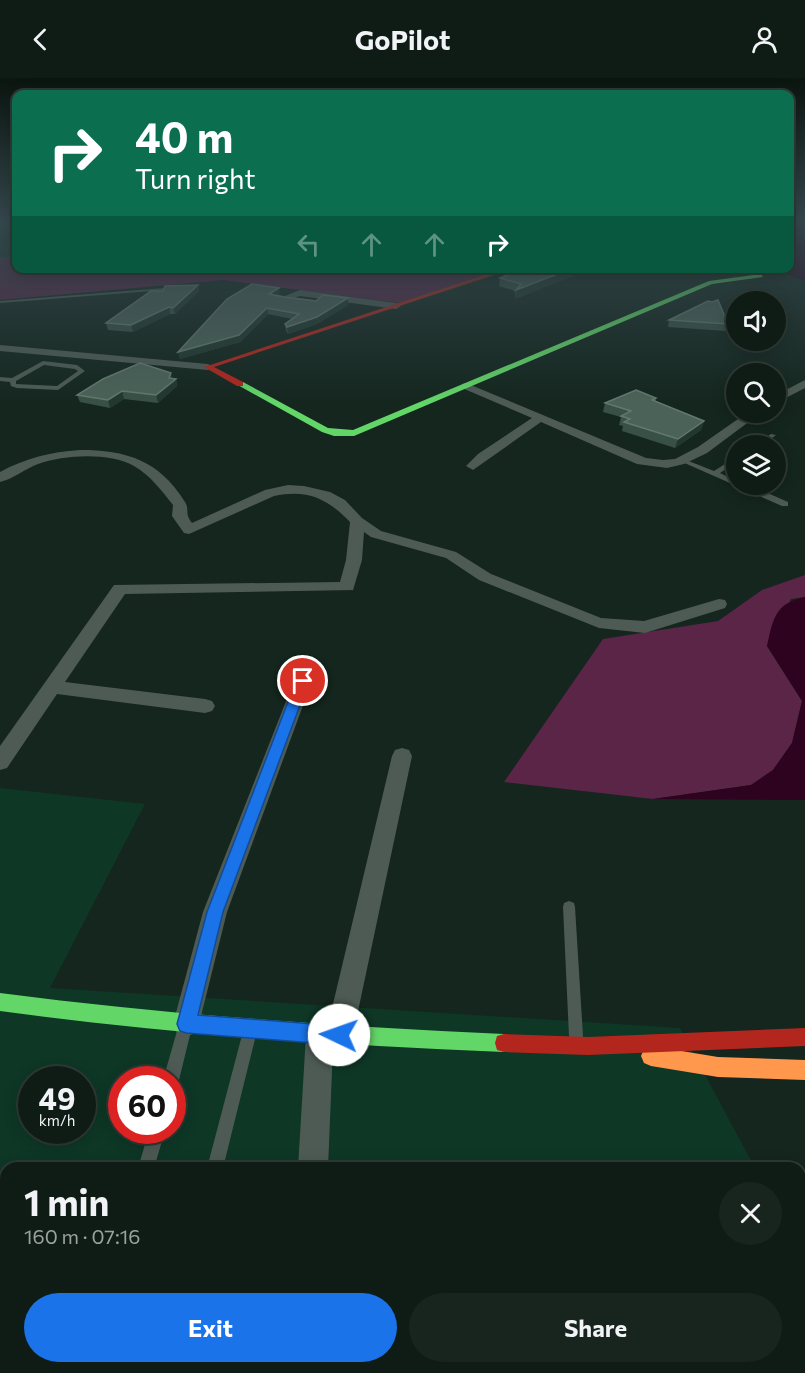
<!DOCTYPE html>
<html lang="en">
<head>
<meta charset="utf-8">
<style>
  body { margin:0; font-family:Commissioner,sans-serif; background:#18251f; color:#f1f3f6; height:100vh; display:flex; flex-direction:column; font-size:22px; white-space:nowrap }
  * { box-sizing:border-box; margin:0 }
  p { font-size:20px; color:#9ba1a1 }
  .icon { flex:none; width:33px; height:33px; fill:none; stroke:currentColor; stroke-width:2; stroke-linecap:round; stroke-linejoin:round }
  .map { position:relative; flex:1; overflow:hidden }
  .details { position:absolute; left:0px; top:1084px; width:806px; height:212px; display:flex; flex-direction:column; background:#0f1c16; border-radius:18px 18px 0 0; box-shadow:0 3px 15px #0003,0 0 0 2px #2f3a35 }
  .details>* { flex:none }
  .banner { position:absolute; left:12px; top:12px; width:782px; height:183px; border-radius:12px; box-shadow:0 3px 15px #0003,0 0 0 2px #2f3a35; background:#0b6e4f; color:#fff; overflow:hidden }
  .controls { position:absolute; left:726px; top:213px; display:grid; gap:12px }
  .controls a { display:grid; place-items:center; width:60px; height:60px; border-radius:50%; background:#0f1c16; box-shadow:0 3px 15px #0003,0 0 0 2px #2f3a35; font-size:30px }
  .speed { position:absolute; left:18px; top:988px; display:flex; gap:12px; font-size:30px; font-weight:700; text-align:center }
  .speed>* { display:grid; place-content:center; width:78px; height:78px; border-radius:50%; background:#0f1c16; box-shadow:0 3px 15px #0003,0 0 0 2px #2f3a35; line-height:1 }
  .speed small { font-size:15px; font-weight:400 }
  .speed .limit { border:9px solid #d22; background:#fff; color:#111 }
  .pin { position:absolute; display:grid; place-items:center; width:51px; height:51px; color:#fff; margin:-26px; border:3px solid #fff; border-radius:50%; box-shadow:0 2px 6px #0007 }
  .me { position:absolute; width:66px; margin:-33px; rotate:273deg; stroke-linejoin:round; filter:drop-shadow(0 0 4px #0008) }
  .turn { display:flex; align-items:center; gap:21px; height:126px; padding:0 24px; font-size:27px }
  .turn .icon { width:78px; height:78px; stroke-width:2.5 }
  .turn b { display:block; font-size:42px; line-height:51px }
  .lanes { display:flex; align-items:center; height:57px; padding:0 24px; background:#0003; justify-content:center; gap:30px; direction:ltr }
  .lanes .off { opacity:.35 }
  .round { display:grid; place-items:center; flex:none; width:63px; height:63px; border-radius:32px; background:#18251f }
  .overview { display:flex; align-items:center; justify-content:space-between; height:102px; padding:0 24px }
  h1 { font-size:36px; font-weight:700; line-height:45px }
  .button { display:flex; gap:12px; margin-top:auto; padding:12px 24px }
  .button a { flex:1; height:69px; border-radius:36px; background:#1a73e8; color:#fff; font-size:24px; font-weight:700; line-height:69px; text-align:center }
  .button a+a { background:#18251f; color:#f1f3f6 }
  header { display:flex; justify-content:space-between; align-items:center; height:78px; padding:0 24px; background:#0f1c16; font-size:27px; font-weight:700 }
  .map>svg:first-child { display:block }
</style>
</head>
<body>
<header><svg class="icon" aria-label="back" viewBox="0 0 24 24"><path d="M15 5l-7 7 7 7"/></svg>GoPilot<svg class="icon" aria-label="person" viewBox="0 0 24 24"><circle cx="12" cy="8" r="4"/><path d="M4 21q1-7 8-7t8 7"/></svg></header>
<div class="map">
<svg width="805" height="1295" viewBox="0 0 805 1295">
  <rect width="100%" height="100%" fill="#14261e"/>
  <path fill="#0e3726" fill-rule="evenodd" d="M0,145h16v34h-16z
    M0,710l145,16 -95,184 630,40 75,140h-749v200h794v-117l5,10v112h-805zM32,1002h50v51h-50zM122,1002h50v51h-50z"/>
  <path fill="#5a2547" d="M0,179h16v11l486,1 -103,34 -176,-23 -223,20z
    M805,497v22l-14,2 -24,47 35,55 -10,42 -19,27 -22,15 -98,14 -149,-17 99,-143 115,-18 44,-31z"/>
  <path fill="#2d031f" d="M789,145h16v58l-32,-12 16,-1z
    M805,519v203l-152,-1 98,-14 22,-15 19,-27 10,-42 -35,-55c6,-27 8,-43 38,-49z"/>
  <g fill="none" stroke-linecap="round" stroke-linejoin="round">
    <path fill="#4e5b55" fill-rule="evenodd" d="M178,209l-2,2 -176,14v-2z
      M43,283l34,4 8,6 -27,19 -41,-2 -6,-2 -1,-4 -10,-1v-4l12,1zM44,287l31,4 3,2 -21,15 -41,-2v-3z
      M771,356l5,1 -14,11h-8z
      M736,379v5l-16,11 16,8v3h11l41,18v4h-6l-102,-45 6,-1 28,11z
      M569,823l5,2 1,4 8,129 -2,5 -5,2 -5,-2 -2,-5 -6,-129 1,-4z
      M184,946l5,2 2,5 -12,49 -3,5 -4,2v-7h-9l14,-49 2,-5z
      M248,954l5,2 2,5 -32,129h-16l34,-129 2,-5z
      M149,1053h16l-11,37h-16z"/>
    <path fill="#4e5b55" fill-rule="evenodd" d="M300,212l96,13 5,3 -5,3 -96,-13 -16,5 -4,-3z
      M0,267l208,19 5,3 -5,3 -208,-19z
      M805,302v8l-29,15v-8z
      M466,305l180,75 17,2 12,-1 23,-12 50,-35h14l-55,41 -23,11 -17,4 -30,-4 -96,-42 -68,48 -7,-4 12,-12 54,-36 -70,-30v-4z
      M80,372c46,0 79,10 105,52 5,8 -1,11 7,21l73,-33 23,-5 16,1 26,6 15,8 17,18 19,13 75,21 35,22 110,44 43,3 75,-22 6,1 2,4 -2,4 -80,25 -46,-5 -120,-48 -33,-22 -75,-21 -7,-5 -2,28 -9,30 -228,4 -60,88 140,17 7,2 3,5 -3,5 -7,2 -148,-19 -50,74 -7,2v-24l114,-161 226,-3 6,-22 4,-38c-23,-24 -43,-33 -76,-26l-85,38 -5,-1 -12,-17 1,-11c-11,-14 -23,-30 -39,-39 -25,-14 -70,-11 -96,-2 -13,5 -25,15 -38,18v-10c26,-14 50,-20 80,-22z
      M303,597l7,1 2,5 -85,231 -28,112 -4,9 -9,4 -9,-4 -4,-9 30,-112 91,-231 2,-5z
      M402,670l7,2 3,6 -59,279 -4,10 -10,4 -6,-3 -5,122h-30l8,-133 4,-10 10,-4 8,4 64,-269 3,-6z
      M262,1290h36l-1,5h-36z"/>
    <path fill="#63d668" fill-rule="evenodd" d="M761,196l2,3 -51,7 -358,152h-20l-12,-4 -86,-48 7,-2 85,46 25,2 356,-149z
      M0,915c167,22 335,33 504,41l7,2 2,7 -2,7 -7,2c-169,-7 -337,-18 -504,-41z"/>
    <path fill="#ff974d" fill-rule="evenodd" d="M651,968l67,11 87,3v20l-87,-3 -67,-11 -7,-3 -3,-7 3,-7z"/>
    <path fill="#b3261e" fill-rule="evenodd" d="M505,190h10l-301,99 29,15v4h-6l-33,-19z
      M805,950v18l-217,9 -84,-3 -7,-2 -2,-7 2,-7 7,-2 84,3z"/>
  </g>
  <path fill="#395046" d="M574,190l-1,8 -58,23v-8l-16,-5 1,-8 34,-6z
    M198,207l1,6 -24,23h-5l-37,18 -25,-2 -2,-7z
    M280,216l-2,1 70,10 -31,19 -29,10 -2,-3 -1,-7 7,-5 -24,-5 -28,28 -60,17 -2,-7z
    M712,224l16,22 -2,7 -58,-4 1,-7z
    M173,300l3,1 1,7 -19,17 -34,-4 -14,9 -30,-6 -3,-7z
    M656,320v3l48,20 -3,9 -26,18 -53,-17 1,-5 -4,-1 2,-8 -18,-5 2,-9z"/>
  <path fill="#22372f" d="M574,190l-1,8 -58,23 1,-9z
    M198,207l1,6 -24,23 -2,-6z
    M279,210l1,6 -10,6 -1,-6z
    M348,220v7l-31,19 -29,10 -1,-7z
    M169,229l1,7 -37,18 -2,-7z
    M267,230l1,6 -28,28 -60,17 -2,-7z
    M171,295l2,8 3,-2 1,7 -19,17 -2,-8z
    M122,313l2,8 -14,9 -2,-8z
    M704,343l-3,9 -26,18 3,-9z"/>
  <path fill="#4b6258" stroke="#63796f" stroke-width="1.5" d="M538,190h35l-57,22 5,-6 -21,-6 23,-9 11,3z
    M252,206l27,4 -10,6 15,3 32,4 7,-6 25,3 -31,19 -30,10 -2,-3 14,-10 -32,-6 -28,27 -61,17 49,-53z
    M198,207l-25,23 -4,-1 -38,18 -25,-2 45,-32h12l2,-5z
    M718,222l10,24 -59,-4 39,-19 4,1z
    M140,285l31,10 -2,5 7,1 -20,16 -34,-4 -14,9 -31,-5 26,-16z
    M636,312l20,8 -4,2 52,21 -26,18 -54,-17 6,-3 -9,-3 10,-5 -26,-8z"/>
  <linearGradient id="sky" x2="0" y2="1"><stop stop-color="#0b1510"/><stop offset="0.44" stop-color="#34474c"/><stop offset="1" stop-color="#34474c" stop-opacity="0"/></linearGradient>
  <rect width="805" height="326" fill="url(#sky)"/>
  <path fill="#1a73e8" stroke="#114b97" stroke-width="1.5" d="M303,599l6,4 -86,231 -25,103 141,11 7,3 3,6 -3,7 -7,3 -153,-12 -6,-2 -3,-7 30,-112 89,-231z"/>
</svg>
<div class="controls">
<a><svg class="icon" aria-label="sound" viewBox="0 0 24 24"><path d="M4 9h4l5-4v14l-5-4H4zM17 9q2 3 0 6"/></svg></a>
<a><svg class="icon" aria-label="search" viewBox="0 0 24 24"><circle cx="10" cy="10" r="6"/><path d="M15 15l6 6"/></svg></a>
<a><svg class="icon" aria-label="layers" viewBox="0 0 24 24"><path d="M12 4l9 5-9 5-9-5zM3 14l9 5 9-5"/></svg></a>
</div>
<div class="speed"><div>49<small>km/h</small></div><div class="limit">60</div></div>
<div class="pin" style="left:303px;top:603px;background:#d93025"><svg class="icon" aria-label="arrive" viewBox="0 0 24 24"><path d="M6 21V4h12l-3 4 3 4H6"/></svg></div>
<svg class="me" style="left:339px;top:957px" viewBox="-20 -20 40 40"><circle r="19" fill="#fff"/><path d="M0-13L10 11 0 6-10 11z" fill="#1a73e8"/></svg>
<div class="banner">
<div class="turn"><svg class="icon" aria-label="right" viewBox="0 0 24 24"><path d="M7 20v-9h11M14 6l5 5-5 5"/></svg><div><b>40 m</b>Turn right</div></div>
<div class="lanes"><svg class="icon off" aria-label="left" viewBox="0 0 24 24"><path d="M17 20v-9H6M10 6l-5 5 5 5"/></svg><svg class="icon off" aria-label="ahead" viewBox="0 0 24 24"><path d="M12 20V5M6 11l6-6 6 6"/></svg><svg class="icon off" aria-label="ahead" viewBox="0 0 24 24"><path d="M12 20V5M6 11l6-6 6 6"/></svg><svg class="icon" aria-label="right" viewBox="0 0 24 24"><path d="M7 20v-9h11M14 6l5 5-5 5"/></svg></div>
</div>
<section class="details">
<div class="overview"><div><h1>1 min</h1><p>160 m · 07:16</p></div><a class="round"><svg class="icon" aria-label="close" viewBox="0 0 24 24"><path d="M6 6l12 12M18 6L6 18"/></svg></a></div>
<div class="button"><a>Exit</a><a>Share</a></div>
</section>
</div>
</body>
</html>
